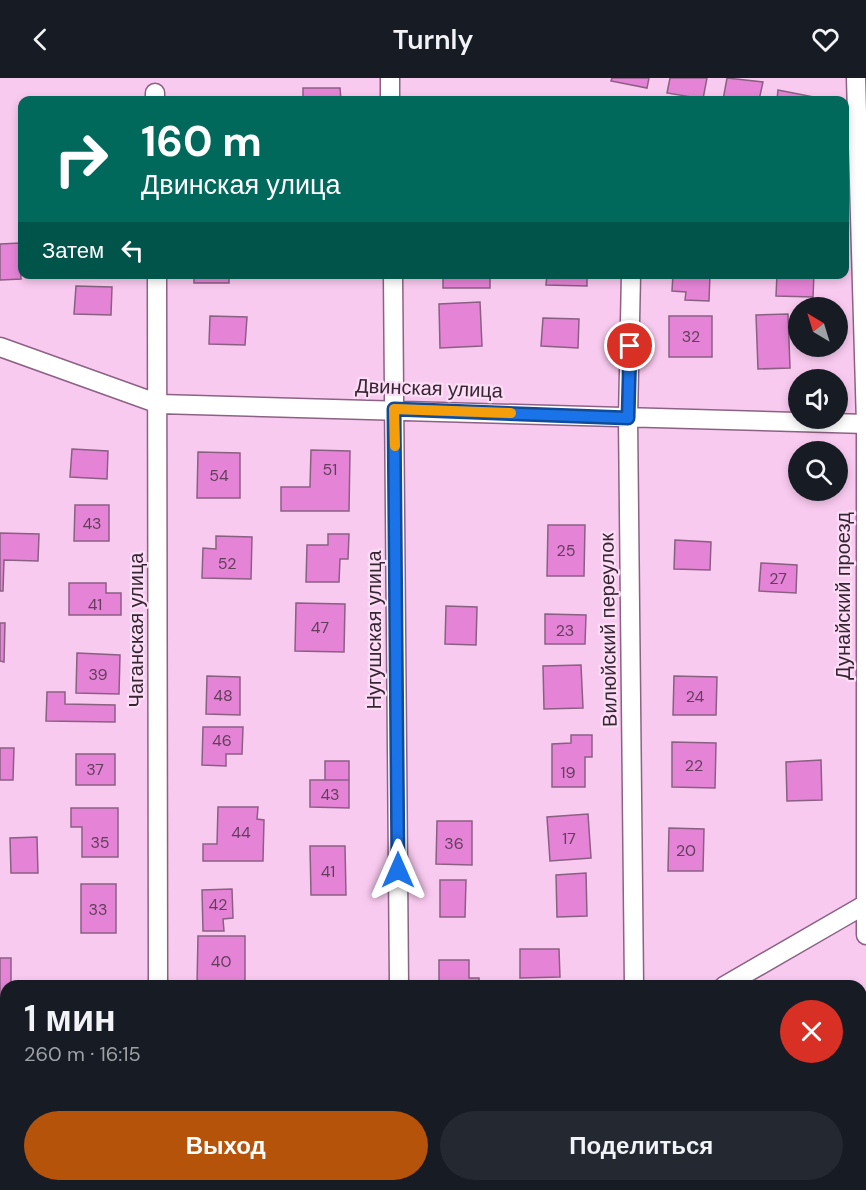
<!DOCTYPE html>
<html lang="ru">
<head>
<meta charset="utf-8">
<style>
  body { margin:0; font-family:"DM Sans",sans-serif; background:#242831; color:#f1f3f6; height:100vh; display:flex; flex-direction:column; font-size:22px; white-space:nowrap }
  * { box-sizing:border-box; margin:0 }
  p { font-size:20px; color:#9ea1a6 }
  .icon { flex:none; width:33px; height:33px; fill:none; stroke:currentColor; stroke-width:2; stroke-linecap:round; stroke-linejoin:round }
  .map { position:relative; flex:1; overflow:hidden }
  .side { position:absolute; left:0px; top:902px; width:867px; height:212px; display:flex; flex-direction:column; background:#171b24; border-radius:18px 18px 0 0; box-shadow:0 3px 9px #0003 }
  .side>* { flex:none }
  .hud { position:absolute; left:18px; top:18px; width:831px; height:183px; border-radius:12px; box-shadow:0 3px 9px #0003; background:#00695c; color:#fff; overflow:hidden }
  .needle { width:39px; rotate:322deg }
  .controls { position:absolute; left:788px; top:219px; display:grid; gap:12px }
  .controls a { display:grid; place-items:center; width:60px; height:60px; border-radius:50%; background:#171b24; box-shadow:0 3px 9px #0003; font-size:30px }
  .pin { position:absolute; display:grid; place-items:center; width:51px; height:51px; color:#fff; margin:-26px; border:3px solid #fff; border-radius:50%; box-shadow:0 2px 6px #0007 }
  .me { position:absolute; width:66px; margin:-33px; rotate:0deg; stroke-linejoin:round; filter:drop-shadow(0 0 4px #0008) }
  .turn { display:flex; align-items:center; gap:21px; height:126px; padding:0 24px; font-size:27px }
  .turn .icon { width:78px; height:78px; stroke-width:2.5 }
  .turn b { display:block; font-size:42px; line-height:51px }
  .then { display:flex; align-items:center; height:57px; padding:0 24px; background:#0003; gap:12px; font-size:22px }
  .round { display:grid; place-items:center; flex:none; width:63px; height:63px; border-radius:32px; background:#242831 }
  .headline { display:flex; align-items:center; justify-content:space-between; height:102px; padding:0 24px }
  h1 { font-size:36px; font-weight:600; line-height:45px }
  .primary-button { display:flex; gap:12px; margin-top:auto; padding:12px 24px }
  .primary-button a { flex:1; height:69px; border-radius:36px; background:#b45309; color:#fff; font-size:24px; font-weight:600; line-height:69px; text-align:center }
  .primary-button a+a { background:#242831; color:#f1f3f6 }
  header { display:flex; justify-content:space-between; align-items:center; height:78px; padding:0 24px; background:#171b24; font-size:27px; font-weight:600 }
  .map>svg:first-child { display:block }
</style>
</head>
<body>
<header><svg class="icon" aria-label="back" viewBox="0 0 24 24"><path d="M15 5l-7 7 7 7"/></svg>Turnly<svg class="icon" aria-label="heart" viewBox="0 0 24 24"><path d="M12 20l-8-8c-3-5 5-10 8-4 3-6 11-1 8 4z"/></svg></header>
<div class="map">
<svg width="866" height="1112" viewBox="0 0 866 1112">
  <rect width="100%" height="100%" fill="#f9caf0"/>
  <path fill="#e584d6" stroke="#896082" stroke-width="1.5" d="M612,0h37l-2,10 -36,-7z
    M670,0h37l-4,21 -36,-6z
    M727,0l36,4 -4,18h-36z
    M303,10h37l1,12h-38z
    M778,12l36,7 -1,3h-36z
    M20,165l1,36 -21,1v-36z
    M194,196h35v9h-35z
    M435,196h55v14h-47v-12z
    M547,196h40v12l-41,-1z
    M673,196h37l-1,27 -24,-1 1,-8 -14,-1z
    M777,196h37l-1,23 -37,-1z
    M76,208l36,1 -1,28 -37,-1z
    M480,224l2,44 -42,2 -1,-44z
    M788,236l2,54 -32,1 -2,-54z
    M210,238l37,1 -2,28 -36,-1z
    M669,238h43v41h-43z
    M543,240l36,1 -1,29 -37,-2z
    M72,371l36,2 -1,28 -37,-2z
    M311,372l39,1 -1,60h-68v-24h29z
    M198,374l42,1v45h-43z
    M75,427h34v36h-35z
    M548,447h37l-1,51h-37z
    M0,455l39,1 -1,27 -34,-1 -1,31h-3z
    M328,456h21l-1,25h-8l-1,23h-33l1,-37h21z
    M216,458l36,1 -1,42 -49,-1 1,-30 13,1z
    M675,462l36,2 -1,28 -36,-1z
    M761,485l36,2 -1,28 -37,-2z
    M69,505h37v10h15v22h-52z
    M296,525l49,1 -1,48 -49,-1z
    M446,528l31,1 -1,38 -31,-1z
    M545,536l41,1 -1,29h-40z
    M0,545h5l-1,39 -4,-1z
    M77,575l43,2 -1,39 -43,-1z
    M581,587l2,43 -39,1 -1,-43z
    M207,598l33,1v38l-34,-1z
    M674,598l43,1 -1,38h-43z
    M47,614h18v12l50,1v17l-69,-1z
    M203,649h40l-1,27h-16v12l-24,-1z
    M571,657h21v22h-7v30h-33v-43l19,-1z
    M672,664l44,1 -1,45 -43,-1z
    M0,670h14l-1,32h-13z
    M76,676h39v31h-39z
    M821,682l1,40 -35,1 -1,-39z
    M325,683h24v19h-24z
    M310,702h39v28l-39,-1z
    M218,729h40l-1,12 7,1 -1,41h-60v-17h14z
    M71,730h47v49h-36v-30h-11z
    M588,736l3,44 -41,3 -3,-44z
    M437,743h35v44l-36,-1z
    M669,750l35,1 -1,42h-35z
    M37,759l1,36h-27l-1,-35z
    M310,768h35l1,49h-35z
    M586,795l1,43 -30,1 -1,-42z
    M440,802h26l-1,37h-25z
    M81,806h35v49h-35z
    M232,811l1,29 -10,1 1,12h-21l-1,-41z
    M198,858h47v50l-48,-1z
    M520,871h39l1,28 -40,1z
    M0,880h11v28h-5v33h-6z
    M439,882h30v18h10v8h-40z
    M0,956h6v29h-6z
    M201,1107h47v5h-47z"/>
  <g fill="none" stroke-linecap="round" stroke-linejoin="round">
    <defs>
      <path id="minor" d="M390,0v22
        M856,0l10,346v511
        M155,15v7
        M157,196l1,712
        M393,196l6,712
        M631,196l-3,144 6,568
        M0,269l159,57 707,20
        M724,908l142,-82
        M0,1057h6
        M158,1107v5
        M401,1107v5
        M634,1112v-5"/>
    </defs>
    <use href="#minor" stroke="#8c6284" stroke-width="21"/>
    <use href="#minor" stroke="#fff" stroke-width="18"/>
  </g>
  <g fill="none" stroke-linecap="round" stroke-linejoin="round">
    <defs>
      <path id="route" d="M398,792l-4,-461 234,9 2,-72"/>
    </defs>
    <use href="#route" stroke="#114b97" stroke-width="15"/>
    <use href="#route" stroke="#1a73e8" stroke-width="10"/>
    <path stroke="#f59e0b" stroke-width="10" d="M395,368l-1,-37 117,4"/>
  </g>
  <g text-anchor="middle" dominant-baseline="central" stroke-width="4.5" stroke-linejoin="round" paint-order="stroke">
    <g font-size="16" fill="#623d5c">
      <text x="691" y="258">32</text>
      <text x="330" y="391">51</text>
      <text x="219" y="397">54</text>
      <text x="92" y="445">43</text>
      <text x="566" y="472">25</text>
      <text x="227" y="485">52</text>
      <text x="778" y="500">27</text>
      <text x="95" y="526">41</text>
      <text x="320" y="549">47</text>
      <text x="565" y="552">23</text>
      <text x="98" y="596">39</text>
      <text x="223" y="617">48</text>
      <text x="695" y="618">24</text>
      <text x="222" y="662">46</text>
      <text x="694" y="687">22</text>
      <text x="95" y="691">37</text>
      <text x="568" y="694">19</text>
      <text x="330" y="716">43</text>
      <text x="241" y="754">44</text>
      <text x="569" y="760">17</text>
      <text x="100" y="764">35</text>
      <text x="454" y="765">36</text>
      <text x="686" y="772">20</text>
      <text x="328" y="793">41</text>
      <text x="218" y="826">42</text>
      <text x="98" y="831">33</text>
      <text x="221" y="883">40</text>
    </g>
    <g font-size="20" fill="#372534" stroke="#fbdef5">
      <text transform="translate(429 310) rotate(2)">Двинская улица</text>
      <text transform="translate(843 518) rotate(-90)">Дунайский проезд</text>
      <text transform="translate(136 552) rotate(-90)">Чаганская улица</text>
      <text transform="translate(374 552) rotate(-90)">Нугушская улица</text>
      <text transform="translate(608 552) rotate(-91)">Вилюйский переулок</text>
    </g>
  </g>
</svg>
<div class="controls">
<a><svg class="needle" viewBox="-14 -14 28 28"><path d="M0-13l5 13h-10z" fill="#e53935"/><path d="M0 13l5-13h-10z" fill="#9ea1a6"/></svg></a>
<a><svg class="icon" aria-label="sound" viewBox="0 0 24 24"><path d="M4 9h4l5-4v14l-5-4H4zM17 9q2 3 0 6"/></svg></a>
<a><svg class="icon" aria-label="search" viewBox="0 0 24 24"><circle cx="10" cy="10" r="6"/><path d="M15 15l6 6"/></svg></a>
</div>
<div class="pin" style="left:630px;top:268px;background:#d93025"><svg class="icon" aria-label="arrive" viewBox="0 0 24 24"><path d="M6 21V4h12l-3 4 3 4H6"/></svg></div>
<svg class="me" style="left:398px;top:792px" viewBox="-20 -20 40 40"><path d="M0-17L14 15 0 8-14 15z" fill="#1a73e8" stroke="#fff" stroke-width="4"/></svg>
<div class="hud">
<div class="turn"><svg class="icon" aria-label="right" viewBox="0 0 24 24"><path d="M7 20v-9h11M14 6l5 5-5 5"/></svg><div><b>160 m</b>Двинская улица</div></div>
<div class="then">Затем<svg class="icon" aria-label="left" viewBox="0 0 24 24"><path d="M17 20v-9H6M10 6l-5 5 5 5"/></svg></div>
</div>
<section class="side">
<div class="headline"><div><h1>1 мин</h1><p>260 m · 16:15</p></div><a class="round" style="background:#d93025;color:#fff"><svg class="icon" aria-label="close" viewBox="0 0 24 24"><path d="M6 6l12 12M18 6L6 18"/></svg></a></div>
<div class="primary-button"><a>Выход</a><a>Поделиться</a></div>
</section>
</div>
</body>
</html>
